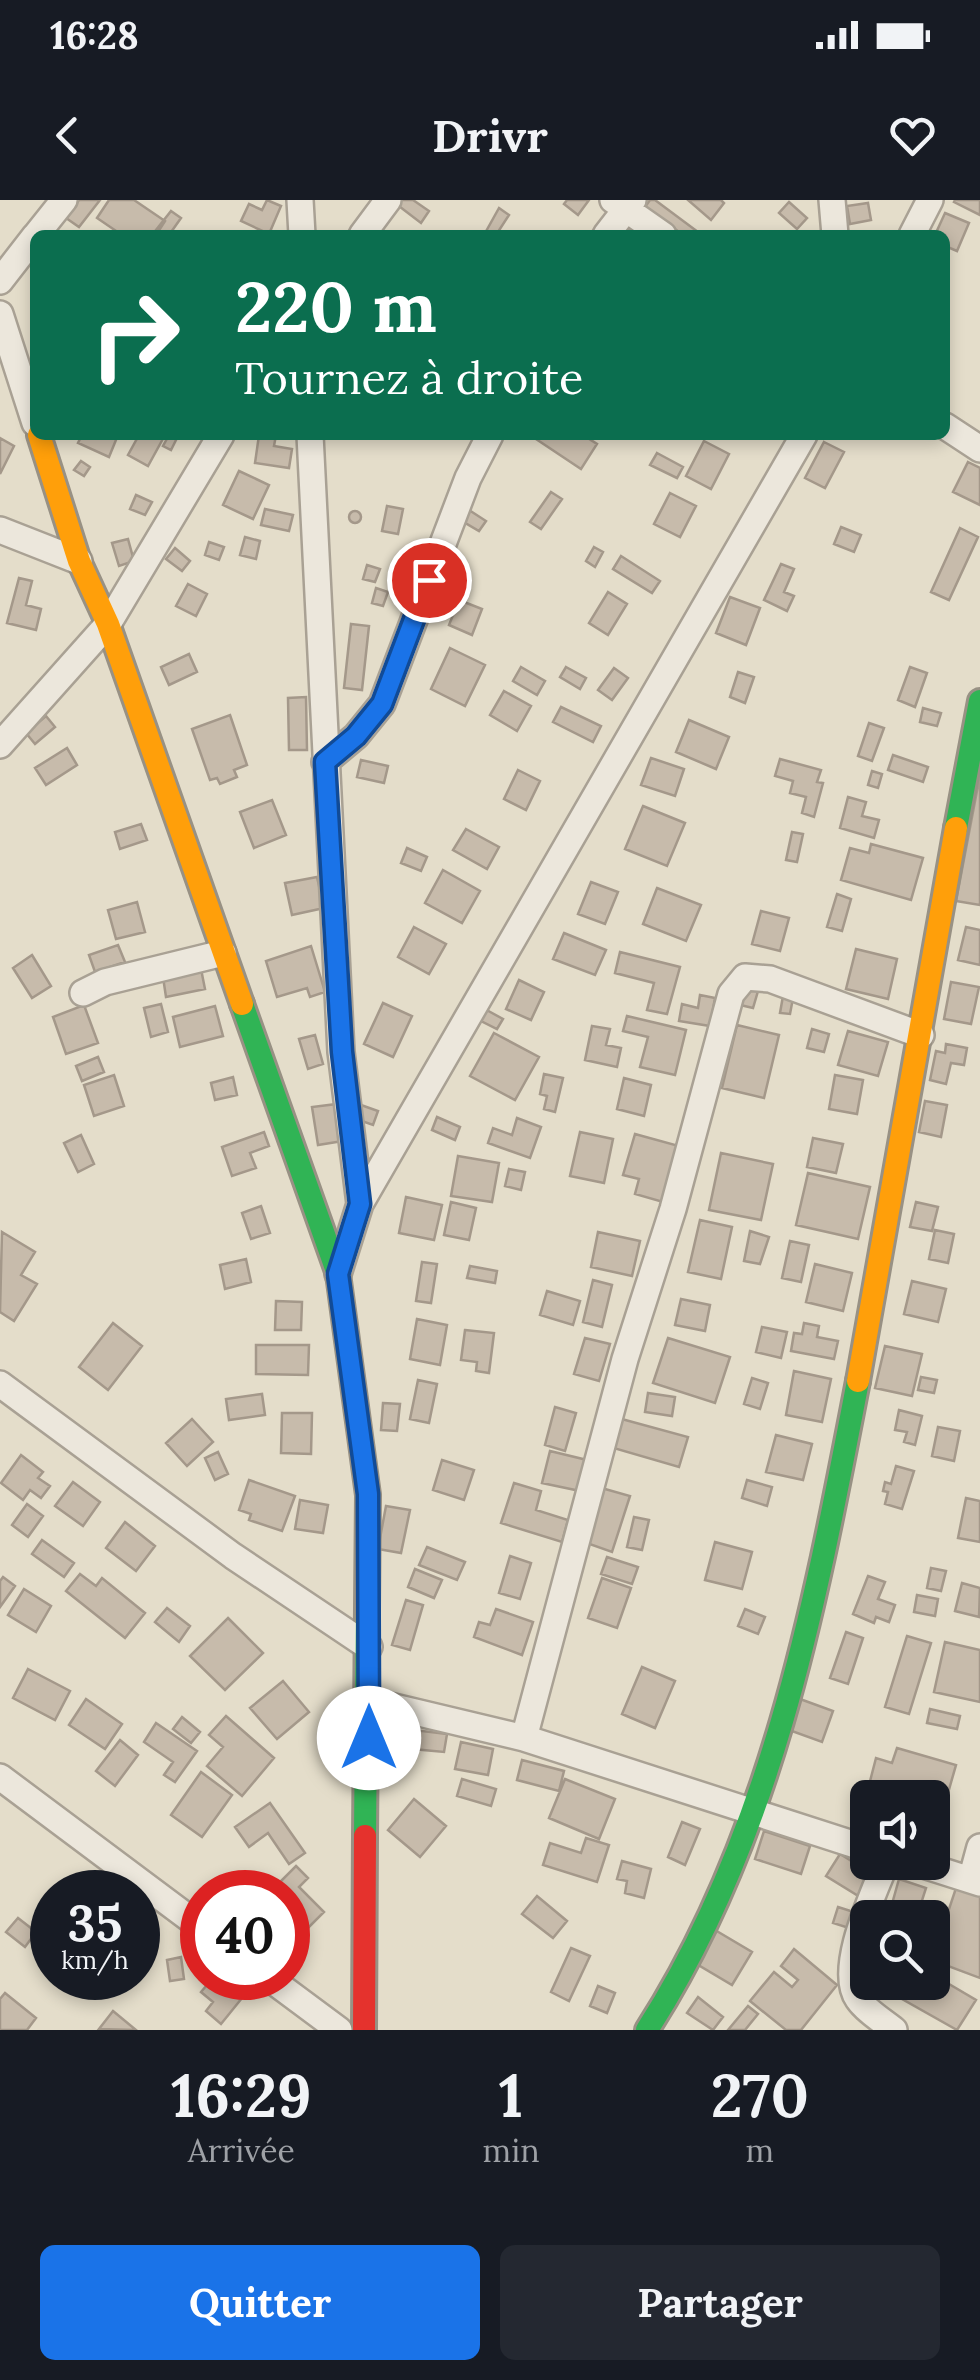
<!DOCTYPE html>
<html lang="fr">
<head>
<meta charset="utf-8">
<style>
  body { margin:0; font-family:Lora,serif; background:#242831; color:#f1f3f6; height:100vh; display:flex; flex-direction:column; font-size:38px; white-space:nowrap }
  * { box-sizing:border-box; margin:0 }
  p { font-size:32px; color:#9ea1a6 }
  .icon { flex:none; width:55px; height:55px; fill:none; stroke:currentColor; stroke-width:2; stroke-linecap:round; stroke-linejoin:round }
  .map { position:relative; height:1830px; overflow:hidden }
  .drawer { display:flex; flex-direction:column; background:#171b24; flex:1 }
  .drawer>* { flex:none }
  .banner { position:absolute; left:30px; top:30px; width:920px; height:210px; border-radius:15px; box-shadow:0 5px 15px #0003; background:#0b6e4f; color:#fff; overflow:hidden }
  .tools { position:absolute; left:850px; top:1580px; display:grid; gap:20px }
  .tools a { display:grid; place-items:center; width:100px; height:100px; border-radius:15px; background:#171b24; box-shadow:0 5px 15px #0003; font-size:50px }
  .speed { position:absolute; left:30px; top:1670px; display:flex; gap:20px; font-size:50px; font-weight:700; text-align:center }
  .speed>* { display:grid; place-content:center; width:130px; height:130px; border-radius:50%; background:#171b24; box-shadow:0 5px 15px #0003; line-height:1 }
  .speed small { font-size:25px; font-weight:400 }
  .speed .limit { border:15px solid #d22; background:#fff; color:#111 }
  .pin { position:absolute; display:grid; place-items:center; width:85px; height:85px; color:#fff; margin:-42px; border:5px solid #fff; border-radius:50%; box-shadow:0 2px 10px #0007 }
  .me { position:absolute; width:110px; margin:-55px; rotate:0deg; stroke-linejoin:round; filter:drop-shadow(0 0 8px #0008) }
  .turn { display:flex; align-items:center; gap:35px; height:210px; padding:0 40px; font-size:45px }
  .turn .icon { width:130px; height:130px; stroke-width:2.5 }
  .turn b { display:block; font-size:70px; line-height:85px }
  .eta { display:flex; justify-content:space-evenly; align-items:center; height:170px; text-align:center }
  .eta b { font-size:60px; font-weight:700; line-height:70px }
  .primary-button { display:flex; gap:20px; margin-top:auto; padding:20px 40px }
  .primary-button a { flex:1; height:115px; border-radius:15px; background:#1a73e8; color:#fff; font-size:40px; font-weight:700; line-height:115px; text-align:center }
  .primary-button a+a { background:#242831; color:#f1f3f6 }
  .status { display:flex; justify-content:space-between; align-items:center; height:70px; padding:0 50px; background:#171b24; direction:ltr }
  .status svg { height:28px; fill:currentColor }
  header { display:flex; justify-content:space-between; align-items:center; height:130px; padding:0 40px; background:#171b24; font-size:45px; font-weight:700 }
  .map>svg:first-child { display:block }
</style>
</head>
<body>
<div class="status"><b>16:28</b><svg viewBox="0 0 49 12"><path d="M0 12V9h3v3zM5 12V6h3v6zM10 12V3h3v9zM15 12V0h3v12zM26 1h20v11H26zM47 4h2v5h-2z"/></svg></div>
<header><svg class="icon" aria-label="back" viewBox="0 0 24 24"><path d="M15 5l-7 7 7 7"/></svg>Drivr<svg class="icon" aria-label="heart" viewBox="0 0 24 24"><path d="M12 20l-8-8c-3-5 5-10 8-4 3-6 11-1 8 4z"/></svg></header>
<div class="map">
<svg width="980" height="1830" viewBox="0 0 980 1830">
  <rect width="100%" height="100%" fill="#e4ddca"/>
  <path fill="#c7bbab" stroke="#a4988a" stroke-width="2.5" d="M79,0h21l-21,27 -13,-9z
    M109,0h25l31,21 -9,14h-34l-25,-17z
    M267,0l14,6 -12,28 -28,-13 8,-17 13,6z
    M391,0h22l16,11 -8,12z
    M567,0h22l-11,15 -14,-11z
    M650,0h5l47,35h-19l-38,-28z
    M688,0h33l3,3 -13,17z
    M980,0v15l-26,-13 1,-2z
    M789,2l18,16 -10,11 -18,-16z
    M868,3l3,17 -21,4 -3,-18z
    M499,8l10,7 -13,20h-12z
    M171,11l10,7 -12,17h-6l-7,-5z
    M945,13l24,10 -12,28 -12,-5v-11h-10z
    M82,235h36l-9,22 -31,-14z
    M139,235h26l-17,31 -20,-11z
    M169,235l8,3 -6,12 -8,-4z
    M259,235h17l-2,11 18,3 -3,19 -34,-5z
    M530,235h53l14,9 -16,25z
    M0,238l14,8 -14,28z
    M704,241l25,13 -18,35 -25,-13z
    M824,242l20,10 -19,36 -20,-10z
    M657,253l26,14 -6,11 -27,-13z
    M81,261l9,6 -6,9 -10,-6z
    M968,262l12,6v37l-27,-13z
    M239,271l30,14 -16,34 -30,-14z
    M551,292l11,7 -21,30 -11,-7z
    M670,293l26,13 -16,31 -26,-13z
    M136,295l16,7 -7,13 -15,-6z
    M387,306l16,3 -5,25 -16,-3z
    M265,309l28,6 -4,16 -28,-6z
    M469,310l17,11 -7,10 -17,-10z
    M349 317a6 6 0 1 1 12 0a6 6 0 1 1-12 0Z
    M841,327l20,8 -7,17 -20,-8z
    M960,328l18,9 -29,63 -18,-8z
    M245,337l15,4 -4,18 -16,-4z
    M128,339l6,22 -15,5 -7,-23z
    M209,342l15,5 -5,13 -14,-5z
    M594,347l9,5 -8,15 -9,-6z
    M175,348l15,13 -8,10 -16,-12z
    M621,356l39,25 -8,12 -39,-24z
    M781,364l13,5 -10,23 10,4 -7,15 -23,-11z
    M367,365l13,4 -5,13 -12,-3z
    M19,378l13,3 -6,24 15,4 -5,21 -29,-7z
    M188,384l19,10 -11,22 -20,-10z
    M376,388l12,4 -5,14 -11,-3z
    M608,392l19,12 -19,31 -19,-12z
    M730,397l30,11 -14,37 -30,-12z
    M459,400l23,9 -10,26 -23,-10z
    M351,424l18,2 -7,64 -18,-2z
    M450,448l35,17 -20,41 -34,-17z
    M189,454l8,18 -28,13 -8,-18z
    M521,467l24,14 -8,14 -24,-14z
    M566,467l20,11 -6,11 -20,-12z
    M910,467l17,6 -12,34 -17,-7z
    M614,468l14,10 -16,22 -14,-10z
    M738,472l16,5 -9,26 -15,-6z
    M504,491l27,15 -14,25 -27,-16z
    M306,497l1,53h-18l-1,-52z
    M561,507l40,19 -8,16 -40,-20z
    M923,508l18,5 -4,13 -17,-4z
    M230,515l17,50 -13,5 3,7 -17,7 -3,-6 -7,2 -18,-51z
    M46,516l9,11 -20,17 -9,-11z
    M689,520l40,17 -13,32 -40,-17z
    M869,523l15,5 -12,33 -14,-5z
    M67,548l10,17 -31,20 -11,-17z
    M893,555l35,12 -5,15 -35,-12z
    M651,558l33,11 -9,27 -34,-11z
    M780,559l41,11 -4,12 6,1 -9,34 -12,-4 4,-16 -16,-4 3,-12 -18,-5z
    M361,560l27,6 -4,17 -27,-6z
    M518,570l22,11 -14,29 -22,-11z
    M872,571l10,3 -4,14 -10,-3z
    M980,575v130l-24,-4z
    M848,597l18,5 -4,14 17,4 -5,18 -34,-10z
    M272,600l14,35 -32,13 -14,-36z
    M643,606l42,17 -18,43 -42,-17z
    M141,624l6,16 -27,9 -5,-17z
    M466,629l33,18 -12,22 -34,-19z
    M792,632l11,2 -6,28 -11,-2z
    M871,644l52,14 -12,42 -70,-20 9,-32 19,5z
    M407,648l20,9 -6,14 -20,-8z
    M443,670l37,21 -18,32 -37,-20z
    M317,677l7,31 -32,7 -7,-32z
    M591,682l27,10 -13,32 -27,-10z
    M657,688l44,17 -15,36 -43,-17z
    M837,694l14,5 -9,32 -15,-4z
    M137,702l8,30 -29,7 -8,-29z
    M761,711l28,7 -9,33 -28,-7z
    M414,727l32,17 -17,30 -31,-17z
    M966,727l14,3v35l-22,-5z
    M564,733l42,17 -11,25 -42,-16z
    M118,745l7,17 -30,10 -6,-17z
    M311,746l14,46 -15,5 -3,-9 -30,9 -11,-36z
    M856,749l41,10 -9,40 -42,-10z
    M620,752l60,15 -13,47 -20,-4 7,-27 -39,-10z
    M32,755l19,31 -19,12 -19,-30z
    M201,769l4,20 -39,8 -3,-20z
    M519,780l25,12 -13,28 -25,-11z
    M951,782l28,5 -8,37 -27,-5z
    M741,786l17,5 -5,17 -17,-4z
    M700,795l15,3 -5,28 -31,-5 3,-17 16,4z
    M783,796l10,2 -3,16 -10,-1z
    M383,803l29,13 -19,41 -29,-13z
    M161,804l7,28 -17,5 -7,-29z
    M84,805l14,38 -32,11 -13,-37z
    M215,806l8,30 -43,11 -7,-30z
    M483,808l20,11 -6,10 -20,-10z
    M627,816l59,14 -11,45 -35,-8 8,-30 -25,-6z
    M737,825l42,10 -15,63 -42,-10z
    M592,826l18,3 -4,16 15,3 -4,19 -32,-7z
    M812,829l17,5 -5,18 -17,-4z
    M848,831l40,11 -10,34 -40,-11z
    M494,833l45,24 -24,43 -45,-24z
    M315,835l8,29 -15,5 -9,-30z
    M946,844l21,4 -3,17 -13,-2 -5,21 -16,-4 6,-29 9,2z
    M98,857l6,15 -22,9 -6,-15z
    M544,874l19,4 -8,34 -11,-3 3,-13 -7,-2z
    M114,875l10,31 -30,10 -10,-31z
    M835,875l28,5 -6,34 -28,-5z
    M233,877l4,18 -22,5 -4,-17z
    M624,878l27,7 -7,31 -27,-7z
    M925,901l22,4 -6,32 -22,-5z
    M337,904l6,37 -25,4 -6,-38z
    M361,905l17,6 -5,14 -17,-6z
    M437,917l23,10 -5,13 -23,-10z
    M517,918l24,9 -11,31 -42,-15 5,-15 19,7z
    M264,932l5,14 -19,7 6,15 -24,8 -10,-29z
    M580,932l33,7 -9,44 -34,-7z
    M635,934l44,12 -16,56 -28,-8 4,-15 -16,-4z
    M81,935l13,29 -16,8 -14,-29z
    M813,938l30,6 -7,29 -29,-6z
    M721,953l52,11 -12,56 -52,-10z
    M458,956l41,7 -7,39 -41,-6z
    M509,969l16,3 -4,18 -16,-4z
    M808,973l62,14 -12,52 -62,-14z
    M406,997l36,8 -8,35 -35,-7z
    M451,1002l25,6 -7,32 -25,-5z
    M916,1002l22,5 -6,24 -22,-4z
    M261,1006l9,27 -19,6 -9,-26z
    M700,1020l32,7 -11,52 -33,-7z
    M935,1030l19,4 -6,29 -19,-4z
    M750,1031l19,6 -9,27 -16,-3z
    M2,1032l33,20 -14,23 16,9 -23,37 -14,-9z
    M598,1032l42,9 -8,35 -41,-9z
    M790,1041l19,4 -8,37 -19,-4z
    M246,1059l5,23 -26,7 -5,-24z
    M422,1062l15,2 -6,39 -15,-2z
    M815,1064l37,9 -9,38 -37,-9z
    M470,1066l27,5 -2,12 -28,-5z
    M593,1080l19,5 -10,42 -19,-5z
    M912,1081l34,8 -8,33 -34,-8z
    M547,1091l33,10 -7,24 -33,-10z
    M681,1099l29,6 -5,26 -30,-6z
    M276,1101l26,1 -1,28h-26z
    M417,1119l30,6 -7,40 -30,-6z
    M113,1123l29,23 -34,44 -29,-23z
    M804,1123l15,3 -2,11 21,4 -4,18 -43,-8 3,-18 8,1z
    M762,1127l25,5 -6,26 -25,-6z
    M465,1130l29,3 -5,40 -13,-2 1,-9 -16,-2z
    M585,1138l25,6 -11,37 -25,-7z
    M668,1138l62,19 -15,46 -62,-20z
    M256,1145h53l-1,30 -52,-1z
    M885,1146l37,8 -10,42 -37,-8z
    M794,1171l37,8 -9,43 -36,-7z
    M921,1177l16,3 -3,13 -16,-3z
    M752,1178l16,5 -8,26 -16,-5z
    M418,1180l19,4 -8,39 -19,-4z
    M648,1193l27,4 -3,19 -27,-4z
    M262,1194l3,21 -36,5 -3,-21z
    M383,1203l17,1 -3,27 -16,-1z
    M555,1207l21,6 -11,38 -20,-6z
    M899,1210l23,6 -7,29 -11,-3 3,-10 -12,-2z
    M282,1213h30l-1,41 -30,-1z
    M618,1218l70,19 -9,30 -69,-20z
    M192,1219l21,23 -26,24 -21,-23z
    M938,1227l22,4 -6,30 -22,-5z
    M776,1235l36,9 -9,36 -37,-8z
    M550,1251l37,9 -7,31 -38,-8z
    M218,1252l10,22 -13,6 -10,-22z
    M21,1255l22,17 -5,6 12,8 -9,12 -11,-8 -7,10 -22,-17z
    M442,1260l32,10 -10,30 -31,-10z
    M896,1266l18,5 -12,38 -17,-5 3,-12 -5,-1 2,-9 6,2z
    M249,1280l46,16 -13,35 -33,-11 2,-6 -12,-4z
    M747,1280l25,7 -5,19 -25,-8z
    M73,1282l27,20 -17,24 -28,-20z
    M514,1283l27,8 -5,19 32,10 -6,22 -61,-19z
    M598,1287l32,9 -18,56 -31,-11z
    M966,1298l14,3v41l-22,-4z
    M300,1300l28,5 -5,28 -28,-4z
    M27,1304l16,12 -15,21 -16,-12z
    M386,1306l24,4 -9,43 -23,-4z
    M634,1317l15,3 -7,30 -15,-3z
    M125,1322l30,24 -19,25 -30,-23z
    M42,1340l32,23 -10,14 -32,-23z
    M715,1342l37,10 -10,37 -37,-9z
    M427,1347l38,15 -8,18 -38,-15z
    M510,1356l21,7 -11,36 -21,-6z
    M607,1357l31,10 -6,17 -31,-10z
    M931,1368l15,3 -5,20 -14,-3z
    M415,1369l27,11 -8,18 -26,-11z
    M80,1374l16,12 6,-8 43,35 -20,25 -59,-47z
    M868,1376l17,6 -7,17 17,6 -6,17 -13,-5 -2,6 -21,-9z
    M3,1377l12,9 -15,21v-26z
    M602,1378l29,10 -14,40 -29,-10z
    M962,1383l18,5 -1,29 -24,-6z
    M24,1389l27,17 -15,26 -28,-17z
    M917,1395l21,4 -3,17 -21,-4z
    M406,1400l17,5 -13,45 -18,-5z
    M167,1408l23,18 -11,16 -24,-20z
    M496,1409l37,13 -11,33 -48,-18 5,-15 11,3z
    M745,1409l20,8 -7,17 -20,-8z
    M228,1418l35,35 -38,37 -35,-34z
    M846,1432l17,6 -15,46 -18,-6z
    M907,1436l24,7 -22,71 -24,-7z
    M945,1442l35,8v52l-46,-10z
    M642,1467l33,14 -20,47 -33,-14z
    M28,1469l42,22 -15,29 -42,-22z
    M283,1481l26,31 -32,27 -27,-31z
    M86,1499l36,25 -17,25 -36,-24z
    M800,1499l33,12 -11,31 -33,-12z
    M930,1509l30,7 -3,13 -30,-6z
    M226,1516l48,42 -32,38 -35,-30 16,-19 -14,-12z
    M182,1517l18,15 -9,11 -18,-14z
    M156,1523l41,28 -22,31 -11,-7 9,-13 -29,-20z
    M414,1530l33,4 -3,18 -31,-3z
    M120,1540l18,15 -23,31 -19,-15z
    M461,1542l32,7 -5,26 -33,-6z
    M897,1548l59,17 -18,63 -6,-2v-28h-46l-18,-9 8,-31 16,5z
    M522,1560l42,11 -5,20 -42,-11z
    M201,1572l31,23 -30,42 -31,-22z
    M462,1579l34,10 -5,17 -34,-10z
    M565,1579l50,20 -16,40 -50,-21z
    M414,1599l32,27 -26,31 -32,-27z
    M270,1603l35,50 -16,11 -21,-31 -19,14 -14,-20z
    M682,1622l18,7 -15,36 -17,-8z
    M764,1631l46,15 -9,28 -46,-15z
    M586,1638l23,7 -12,37 -54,-17 7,-22 31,10z
    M840,1654l34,21 -14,22 -34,-21z
    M622,1661l29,8 -7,29 -19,-5 2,-12 -10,-2z
    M296,1666l12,12 -9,9 25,25 -27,27 -9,-9v-38h-18z
    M899,1679l27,9 -8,25 -26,-9z
    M957,1685l23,8v85l-48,-18z
    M537,1696l30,25 -14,17 -31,-24z
    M838,1707l19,6 -5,16 -19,-6z
    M18,1718l18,14 -11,15 -19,-15z
    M715,1730l37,22 -20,33 -37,-22z
    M571,1748l19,8 -21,45 -18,-9z
    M794,1749l43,36 -36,45h-15l-36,-29 24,-29 18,15 6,-7 -17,-14z
    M181,1757l3,22 -14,2 -3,-21z
    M932,1774l44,26 -19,30 -62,-35 8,-13h29z
    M213,1778l29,20 -21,26 -15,-13 7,-9 -12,-10z
    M598,1786l17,7 -8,20 -17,-7z
    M5,1793l31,25 -9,12h-27v-31z
    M698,1797l25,20 -10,13 -26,-17z
    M748,1806l10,8 -13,16h-17z
    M113,1811l23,19 -37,-1z"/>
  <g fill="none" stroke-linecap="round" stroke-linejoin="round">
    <defs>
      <path id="street" d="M300,0l2,35
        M613,0l50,35
        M832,0l3,35
        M36,35l28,-35
        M362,35l26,-35
        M606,35l27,-35
        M912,35l18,-35
        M0,81l35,-45
        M0,114l35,109
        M945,226l35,23
        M310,235l31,617 19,152
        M0,330l79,31
        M0,545l108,-121 113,-189
        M325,562l31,-26 26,-32 86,-226 22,-43
        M83,793l22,-11 118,-29
        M338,1074l22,-70 444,-769
        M0,1184l233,172 136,91
        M369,1501l155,37 344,111
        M524,1538l101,-379 48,-150 58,-215 14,-17 25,2 151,56
        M0,1577l202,151
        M886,1662c-12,31 -49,107 -28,137 8,12 25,22 36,31
        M914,1662l66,21
        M971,1680l9,-33
        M269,1778l70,52"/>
      <path id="fast" d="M956,628l24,-127
        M242,804l96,270 30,221 -3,341
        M647,1830c125,-194 168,-425 211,-649"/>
      <path id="slow" d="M39,235l40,126 29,63 134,380
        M858,1181l98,-553"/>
      <path id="jam" d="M364,1830l1,-194"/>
    </defs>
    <use href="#street" stroke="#a9a194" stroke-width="30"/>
    <use href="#fast" stroke="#989184" stroke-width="28"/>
    <use href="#slow" stroke="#989184" stroke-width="28"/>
    <use href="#jam" stroke="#989184" stroke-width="28"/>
    <use href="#street" stroke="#ece7dc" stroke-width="25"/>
    <use href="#fast" stroke="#30b455" stroke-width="22"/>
    <use href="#slow" stroke="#ff9f0a" stroke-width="22"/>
    <use href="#jam" stroke="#e5322d" stroke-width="22"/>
  </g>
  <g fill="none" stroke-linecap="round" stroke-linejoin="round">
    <defs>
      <path id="route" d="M369,1538l-1,-244 -30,-220 22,-70 -18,-152 -17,-290 31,-26 26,-32 47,-124"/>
    </defs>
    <use href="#route" stroke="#114b97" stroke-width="25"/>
    <use href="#route" stroke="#1a73e8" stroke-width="18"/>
  </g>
</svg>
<div class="tools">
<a><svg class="icon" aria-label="sound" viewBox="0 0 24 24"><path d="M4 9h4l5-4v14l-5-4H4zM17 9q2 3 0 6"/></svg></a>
<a><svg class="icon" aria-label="search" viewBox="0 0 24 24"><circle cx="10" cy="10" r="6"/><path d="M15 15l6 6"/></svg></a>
</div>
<div class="speed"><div>35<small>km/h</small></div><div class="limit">40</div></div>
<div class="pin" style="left:429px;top:380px;background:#d93025"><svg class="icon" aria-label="arrive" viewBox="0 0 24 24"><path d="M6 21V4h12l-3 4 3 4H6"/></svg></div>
<svg class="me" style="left:369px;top:1538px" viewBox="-20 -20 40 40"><circle r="19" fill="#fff"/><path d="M0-13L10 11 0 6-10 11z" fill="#1a73e8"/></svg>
<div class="banner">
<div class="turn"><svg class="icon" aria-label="right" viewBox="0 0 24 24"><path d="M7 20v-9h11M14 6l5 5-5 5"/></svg><div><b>220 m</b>Tournez à droite</div></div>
</div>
</div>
<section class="drawer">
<div class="eta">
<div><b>16:29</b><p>Arrivée</p></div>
<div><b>1</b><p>min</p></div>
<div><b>270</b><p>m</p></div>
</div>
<div class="primary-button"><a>Quitter</a><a>Partager</a></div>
</section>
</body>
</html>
